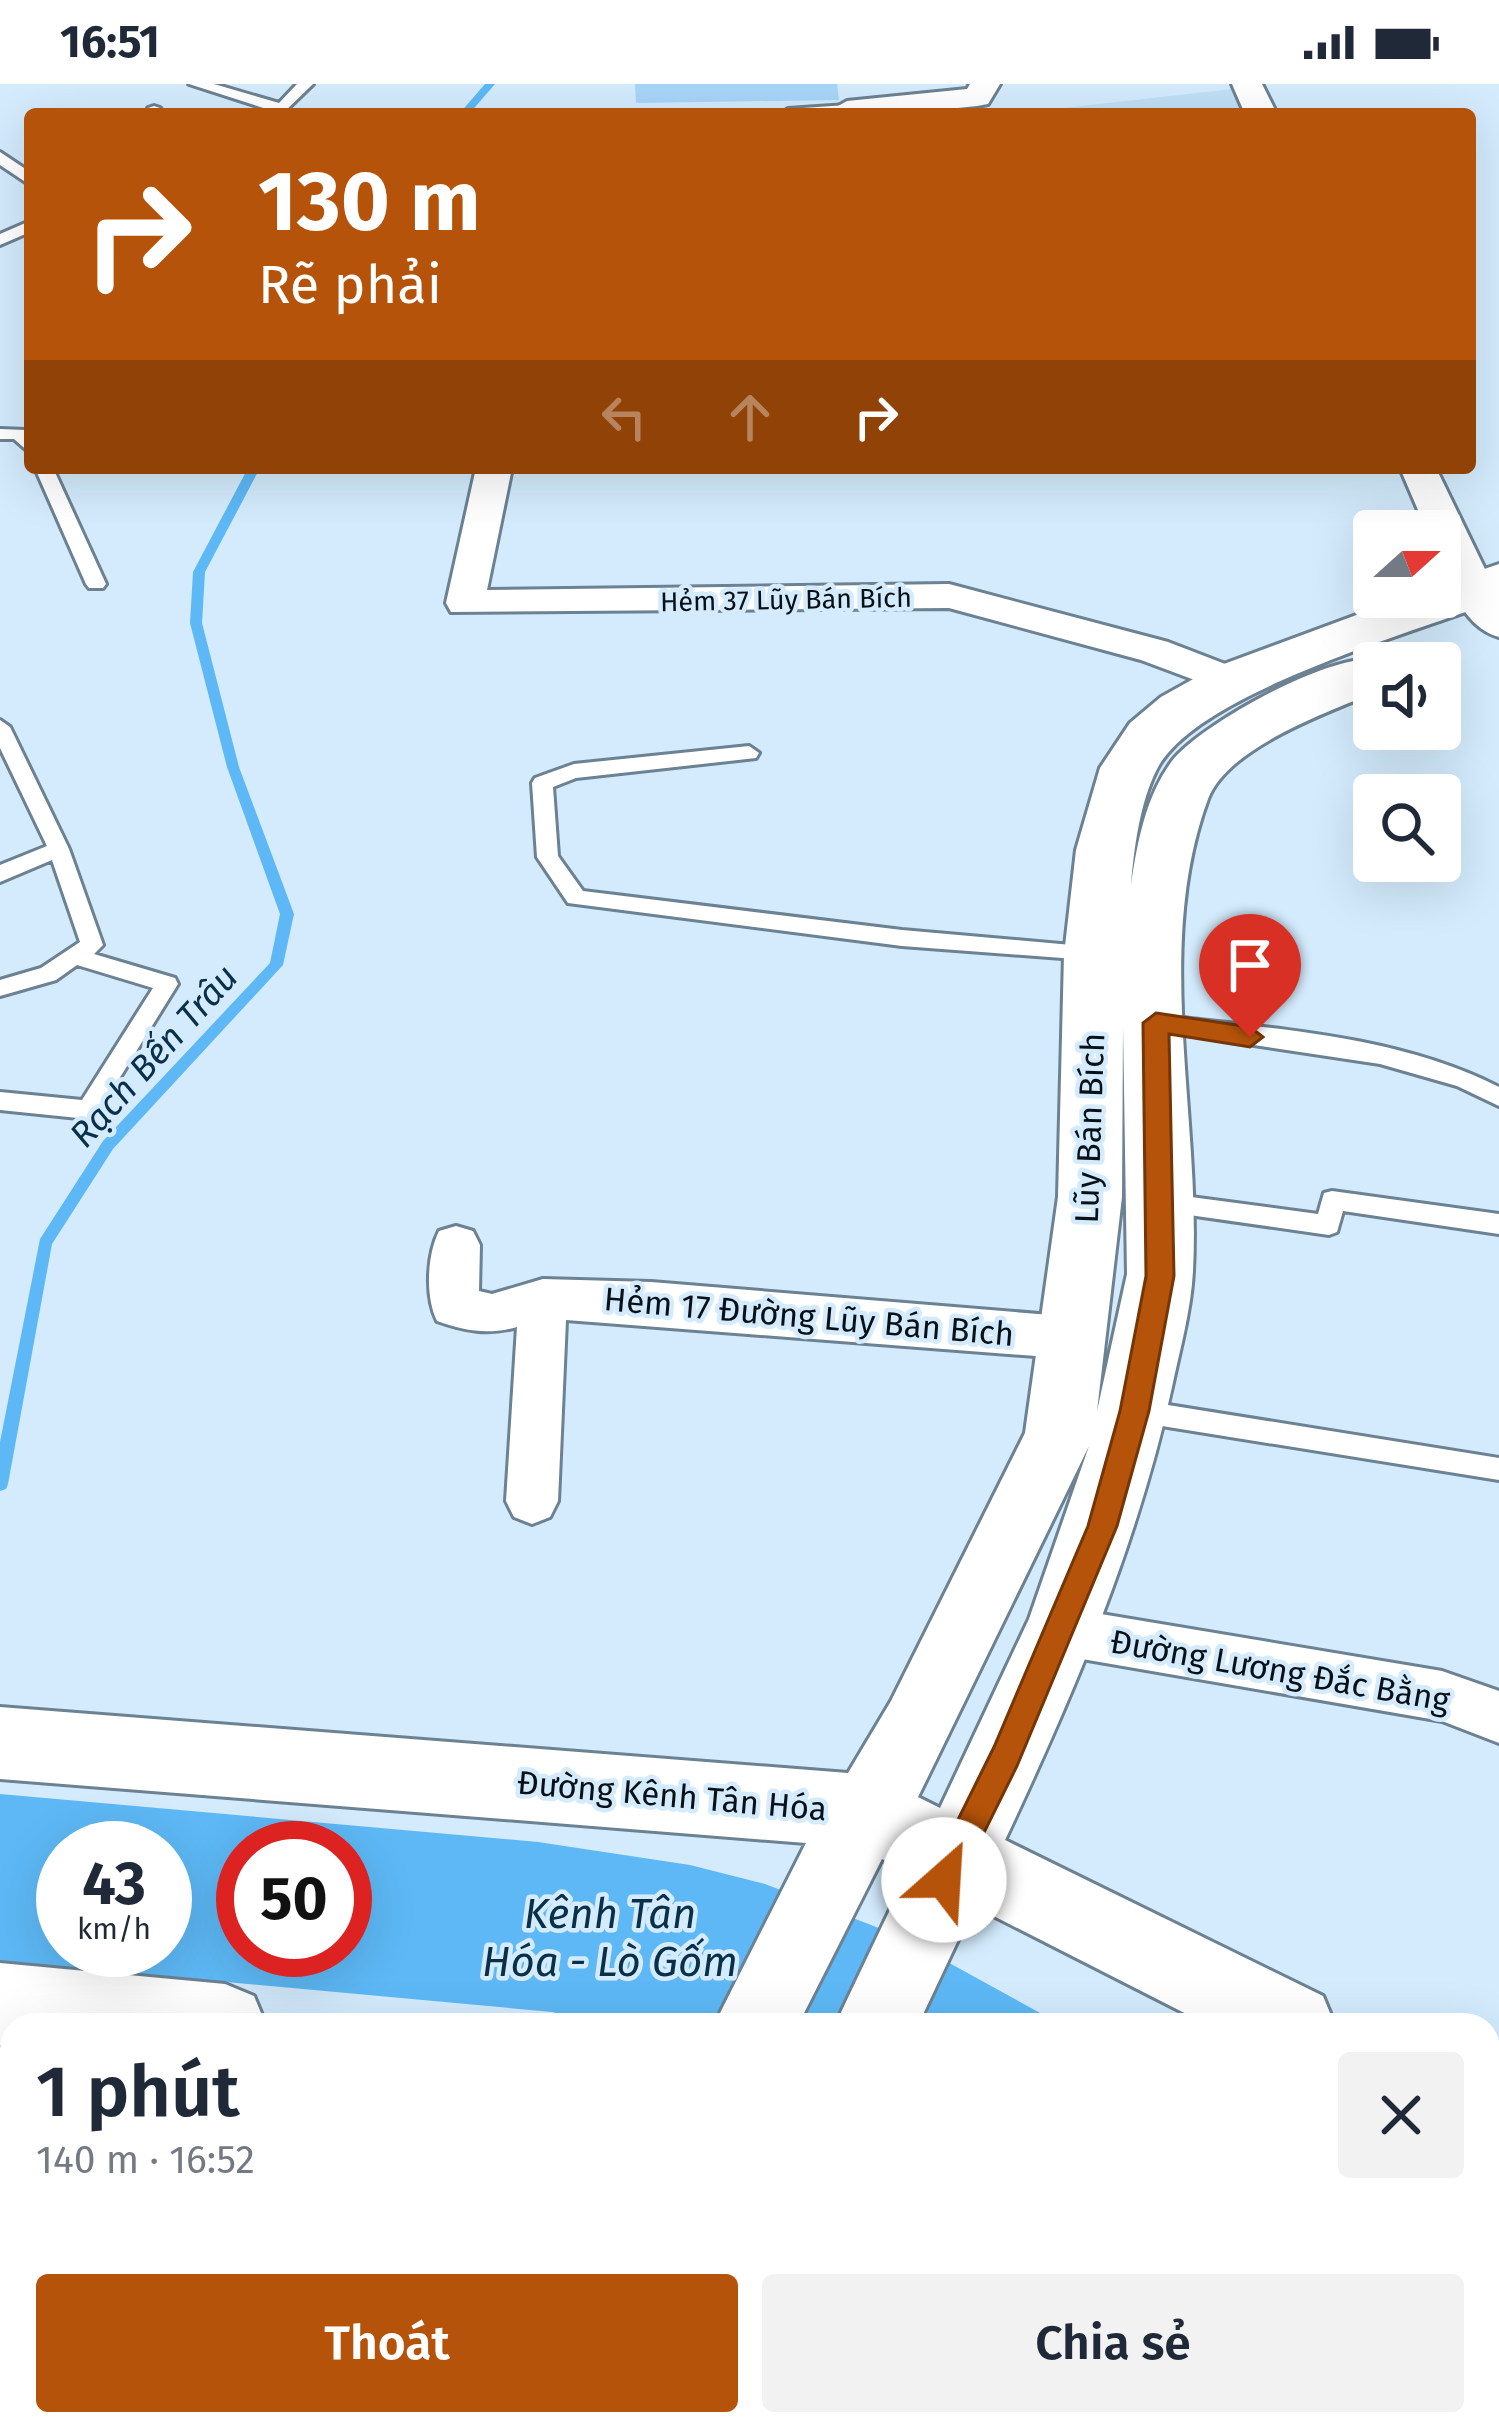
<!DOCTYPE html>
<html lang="vi">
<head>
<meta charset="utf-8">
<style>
  body { margin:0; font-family:"Fira Sans",sans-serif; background:#f2f2f3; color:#1f2937; height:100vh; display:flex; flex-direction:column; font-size:45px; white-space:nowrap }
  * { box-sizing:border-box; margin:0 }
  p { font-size:39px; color:#747a83 }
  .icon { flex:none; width:66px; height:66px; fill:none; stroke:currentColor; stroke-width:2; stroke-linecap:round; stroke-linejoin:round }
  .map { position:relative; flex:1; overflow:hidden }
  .details { position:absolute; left:0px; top:1929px; width:1500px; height:423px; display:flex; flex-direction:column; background:#fff; border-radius:36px 36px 0 0; box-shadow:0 12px 48px #0002 }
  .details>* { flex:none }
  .guide { position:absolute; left:24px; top:24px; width:1452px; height:366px; border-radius:12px; box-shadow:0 12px 48px #0002; background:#b45309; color:#fff; overflow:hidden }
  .needle { width:78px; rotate:69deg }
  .fabs { position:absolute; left:1353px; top:426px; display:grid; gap:24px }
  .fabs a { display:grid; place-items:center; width:108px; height:108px; border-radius:12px; background:#fff; box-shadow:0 12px 48px #0002; font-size:60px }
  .speed { position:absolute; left:36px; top:1737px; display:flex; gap:24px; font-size:60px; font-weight:700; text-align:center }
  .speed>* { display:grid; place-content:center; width:156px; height:156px; border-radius:50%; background:#fff; box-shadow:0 12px 48px #0002; line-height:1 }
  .speed small { font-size:30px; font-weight:400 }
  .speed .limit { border:18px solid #d22; background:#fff; color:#111 }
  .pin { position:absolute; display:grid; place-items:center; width:102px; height:102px; color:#fff; margin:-123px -51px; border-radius:50% 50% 50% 0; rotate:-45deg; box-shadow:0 0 12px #0007 }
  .pin .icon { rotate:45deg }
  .me { position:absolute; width:132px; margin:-66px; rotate:26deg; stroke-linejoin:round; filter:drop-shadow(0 0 9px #0008) }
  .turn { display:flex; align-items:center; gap:42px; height:252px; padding:0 36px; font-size:54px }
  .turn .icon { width:156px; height:156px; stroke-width:2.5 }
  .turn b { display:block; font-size:84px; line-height:102px }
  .lanes { display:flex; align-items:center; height:114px; padding:0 36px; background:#0003; justify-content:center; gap:60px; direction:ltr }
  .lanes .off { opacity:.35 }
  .round { display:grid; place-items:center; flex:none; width:126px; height:126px; border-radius:12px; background:#f2f2f3 }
  .headline { display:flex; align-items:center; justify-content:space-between; height:204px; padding:0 36px }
  h1 { font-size:72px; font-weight:600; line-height:90px }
  .button { display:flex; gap:24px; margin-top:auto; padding:24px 36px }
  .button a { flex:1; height:138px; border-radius:12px; background:#b45309; color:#fff; font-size:48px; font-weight:600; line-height:138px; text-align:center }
  .button a+a { background:#f2f2f3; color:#1f2937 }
  .status { display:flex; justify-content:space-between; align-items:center; height:84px; padding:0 60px; background:#fff; direction:ltr }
  .status svg { height:33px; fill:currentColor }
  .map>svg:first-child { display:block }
</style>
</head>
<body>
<div class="status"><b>16:51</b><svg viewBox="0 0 49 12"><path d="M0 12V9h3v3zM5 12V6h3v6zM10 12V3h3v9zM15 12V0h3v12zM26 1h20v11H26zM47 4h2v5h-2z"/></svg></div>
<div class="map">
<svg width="1499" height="2350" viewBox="0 0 1499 2350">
  <rect width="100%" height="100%" fill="#d3ebfd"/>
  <path fill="#c0dff5" d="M1241,4l14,26h-198l-2,-5z"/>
  <path fill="#a7d5f8" d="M635,0h202l2,16 -203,3z"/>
  <path fill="#5db8f5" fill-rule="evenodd" d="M0,1710l538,48 152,23 75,19 137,53 160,88h-466l-44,-13 -552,-51zM63,1764h102v102h-102zM243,1764h102v102h-102z
    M1488,2121l11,5v180l-11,-5z"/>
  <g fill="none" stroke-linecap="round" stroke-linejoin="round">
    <path fill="#5db8f5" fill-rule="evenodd" d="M485,0h10l-26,30h-10z
      M248,384h12l-55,104 -3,51 37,144 55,147 -11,51 -170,184 -61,95 -44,240 -2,5 -6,2v-49l40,-203 63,-98 167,-178 10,-49 -53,-147 -37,-144 3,-51z"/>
    <defs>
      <path id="lane" d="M189,0h25l65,19 18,-19h16l-31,30z
        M847,21l6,2v6l-73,1 8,-5z
        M154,22l6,2 4,6h-16v-6z
        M0,68l30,20v13l-30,-20z
        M30,137v11l-30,13v-11z
        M0,345l25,1 5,6v17l-16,-14h-14z
        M35,384h18l53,116 -3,4h-14l-3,-4z
        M0,636l10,7 59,122 34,96 -9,9 81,24 3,6 -82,132 -8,3 -88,-9v-18l82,8 71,-112 -76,-23 -21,15 -56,16v-16l41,-12 39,-26 -28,-82 -52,22v-17l47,-19 -47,-98z
        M749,662l10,7 -3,5 -180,20 -23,9 5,69 25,35 319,39 192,17 11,8 -3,6 -200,-15 -334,-43 -31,-46 -5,-74 3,-5 39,-14z
        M1156,931c115,14 238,19 343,72v19l-42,-20 -77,-22 -232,-35 -3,-6z
        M1332,1107l167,23v20l-156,-23 -6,21 -8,3 -168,-24 -8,-2 -4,-7 4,-7 8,-2 157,21 6,-21z
        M1137,1316l362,58v22l-362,-58 -9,-3 -4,-8 4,-8z
        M287,2340h47l4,10h-47z
        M588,2340h45l4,10h-45z"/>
      <path id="street" d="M970,0h30l-12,20 -11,2 -77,8 -69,-4 16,-9 120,-12z
        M1232,0h30l15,30h-32z
        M476,384h36l-25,122 462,-6 219,58 78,30 6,9 -6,9 -14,4 -91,-34 -192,-52 -498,4 -5,-9z
        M1400,384h36l63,130v39c-40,-11 -59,-69 -59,-106h-13z
        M456,1142l17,5 7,14 -1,46 13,3 51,-15 108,3 424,35 17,6 8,15 -8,15 -17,6 -509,-39 -8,181 -8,16 -18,7 -18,-7 -8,-16 11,-174c-29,8 -52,4 -80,-6 -12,-24 -10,-66 2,-90z
        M1059,1523l383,64 57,20v52l-57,-22 -383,-66 -19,-7 -8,-17 8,-17z"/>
      <path id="secondary" d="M1499,480v36c-81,31 -304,93 -342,169 -17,33 -23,79 -26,116 6,-42 15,-89 41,-124 29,-38 181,-123 223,-98h-21v30c-47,19 -147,55 -166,106 -55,148 -7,318 -15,472 -2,39 -13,78 -21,116 -35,159 -98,306 -167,453l318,156 12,29h-127l-234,-119 -56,119h-83l73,-153 -26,-13 -84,166h-84l92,-182 -806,-64v-72l848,66 43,-72 134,-268 33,-236 6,-242 12,-105 24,-82 30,-45 31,-26 52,-29 192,-71h35v-13zM1123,942l4,248 -30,137 25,-214zM1089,1362l-60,173 -89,189 -22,-11z
        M0,1879l225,21 29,12 12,29h-254v21l-12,-1z
        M1488,1984l11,4v84l-11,-4z
        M519,2340h91l-4,10h-91z
        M655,2340h91l-4,10h-91z
        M1300,2340h111l4,10h-111z"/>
    </defs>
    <use href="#lane" stroke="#6c8191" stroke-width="6"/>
    <use href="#street" stroke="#6c8191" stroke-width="6"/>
    <use href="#secondary" stroke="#6c8191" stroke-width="6"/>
    <use href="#lane" fill="#fff" fill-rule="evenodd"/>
    <use href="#street" fill="#fff" fill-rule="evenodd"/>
    <use href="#secondary" fill="#fff" fill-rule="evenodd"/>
  </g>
  <path fill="#b45309" stroke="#753606" stroke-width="3" d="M1156,929l94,14 13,10 -13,10 -81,-13 5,242 -25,135 -32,115 -100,240 -62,125 -11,4 -12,-4 -4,-11 66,-133 94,-221 32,-115 26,-135 -3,-253z"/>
  <g text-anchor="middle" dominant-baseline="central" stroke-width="9" stroke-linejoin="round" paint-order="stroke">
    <g font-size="27" fill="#091117" stroke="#d3ebfd">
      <text transform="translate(786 516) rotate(-1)">Hẻm 37 Lũy Bán Bích</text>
    </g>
    <g font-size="33" fill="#091117" stroke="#d3ebfd">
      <text transform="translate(1090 1044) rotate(-88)">Lũy Bán Bích</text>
      <text transform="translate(809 1233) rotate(5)">Hẻm 17 Đường Lũy Bán Bích</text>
      <text transform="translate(1280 1587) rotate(10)">Đường Lương Đắc Bằng</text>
      <text transform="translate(672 1712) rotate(5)">Đường Kênh Tân Hóa</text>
    </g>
    <g font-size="36" font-style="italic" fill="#083048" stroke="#d3ebfd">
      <text transform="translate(154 972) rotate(-48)">Rạch Bến Trâu</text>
    </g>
    <g font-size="42" font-style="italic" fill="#083048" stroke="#d3ebfd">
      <text x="610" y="1830">Kênh Tân<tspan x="610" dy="48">Hóa - Lò Gốm</tspan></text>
    </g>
  </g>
</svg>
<div class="fabs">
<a><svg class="needle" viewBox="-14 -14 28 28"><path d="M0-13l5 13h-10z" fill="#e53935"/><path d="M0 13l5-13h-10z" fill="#747a83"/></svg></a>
<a><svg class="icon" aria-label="sound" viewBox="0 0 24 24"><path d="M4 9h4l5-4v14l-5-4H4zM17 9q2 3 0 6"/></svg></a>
<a><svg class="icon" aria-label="search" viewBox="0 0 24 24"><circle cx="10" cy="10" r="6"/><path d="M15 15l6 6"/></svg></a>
</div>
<div class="speed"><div>43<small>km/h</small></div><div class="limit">50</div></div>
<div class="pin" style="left:1250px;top:953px;background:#d93025"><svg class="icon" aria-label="arrive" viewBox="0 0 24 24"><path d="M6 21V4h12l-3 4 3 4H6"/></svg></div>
<svg class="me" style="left:944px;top:1796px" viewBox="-20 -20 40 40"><circle r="19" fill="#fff"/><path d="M0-13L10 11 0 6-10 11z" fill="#b45309"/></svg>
<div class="guide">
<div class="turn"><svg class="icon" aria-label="right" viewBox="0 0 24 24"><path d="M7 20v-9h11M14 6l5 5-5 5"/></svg><div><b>130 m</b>Rẽ phải</div></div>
<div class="lanes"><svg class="icon off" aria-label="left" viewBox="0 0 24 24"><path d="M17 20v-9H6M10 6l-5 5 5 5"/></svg><svg class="icon off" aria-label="ahead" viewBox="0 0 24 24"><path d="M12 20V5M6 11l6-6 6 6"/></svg><svg class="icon" aria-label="right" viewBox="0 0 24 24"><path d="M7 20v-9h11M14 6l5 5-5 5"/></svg></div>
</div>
<section class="details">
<div class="headline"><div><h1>1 phút</h1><p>140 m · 16:52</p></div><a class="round"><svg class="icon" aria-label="close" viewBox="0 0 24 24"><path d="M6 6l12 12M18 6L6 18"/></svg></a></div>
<div class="button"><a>Thoát</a><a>Chia sẻ</a></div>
</section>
</div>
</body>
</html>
